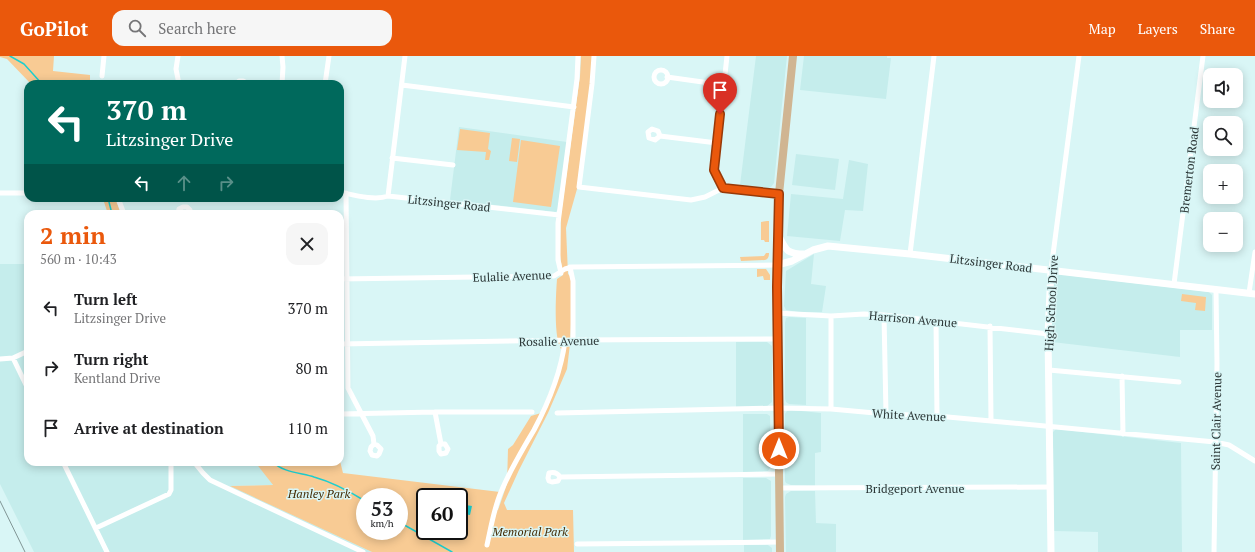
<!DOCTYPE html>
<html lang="en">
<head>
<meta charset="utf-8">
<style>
  body { margin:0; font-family:"PT Serif",serif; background:#f6f6f6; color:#202124; height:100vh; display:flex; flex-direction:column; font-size:15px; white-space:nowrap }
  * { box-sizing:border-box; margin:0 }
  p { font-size:13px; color:#757577 }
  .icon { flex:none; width:22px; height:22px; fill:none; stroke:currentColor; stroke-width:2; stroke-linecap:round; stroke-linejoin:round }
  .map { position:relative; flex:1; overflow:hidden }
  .side { position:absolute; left:24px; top:154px; width:320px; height:256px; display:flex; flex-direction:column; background:#fff; border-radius:12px; box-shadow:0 2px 10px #0003 }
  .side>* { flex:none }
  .hud { position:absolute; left:24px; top:24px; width:320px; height:122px; border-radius:12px; box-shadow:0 2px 10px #0003; background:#00695c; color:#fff; overflow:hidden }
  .buttons { position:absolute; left:1203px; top:12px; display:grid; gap:8px }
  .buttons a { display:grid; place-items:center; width:40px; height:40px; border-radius:8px; background:#fff; box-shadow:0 2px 10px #0003; font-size:20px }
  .speed { position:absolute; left:356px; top:432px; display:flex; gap:8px; font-size:20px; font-weight:700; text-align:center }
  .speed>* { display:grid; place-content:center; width:52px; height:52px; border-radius:50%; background:#fff; box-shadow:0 2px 10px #0003; line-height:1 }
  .speed small { font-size:10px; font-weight:400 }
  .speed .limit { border:2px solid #111; border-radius:6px; background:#fff; color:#111 }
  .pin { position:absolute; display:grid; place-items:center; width:34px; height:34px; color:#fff; margin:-41px -17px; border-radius:50% 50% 50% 0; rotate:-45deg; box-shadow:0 0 4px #0007 }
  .pin .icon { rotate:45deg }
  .me { position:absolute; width:44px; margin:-22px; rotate:0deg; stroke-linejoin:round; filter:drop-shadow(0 0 3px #0008) }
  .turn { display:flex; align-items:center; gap:14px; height:84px; padding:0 16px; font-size:18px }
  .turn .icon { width:52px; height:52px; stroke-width:2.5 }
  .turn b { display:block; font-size:28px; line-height:34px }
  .lanes { display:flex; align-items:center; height:38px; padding:0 16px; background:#0003; justify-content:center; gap:20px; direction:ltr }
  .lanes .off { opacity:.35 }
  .round { display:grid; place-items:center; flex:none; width:42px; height:42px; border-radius:12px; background:#f6f6f6 }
  .overview { display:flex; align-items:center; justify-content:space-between; height:68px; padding:0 16px }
  h1 { font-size:24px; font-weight:800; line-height:30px; color:#ea580c }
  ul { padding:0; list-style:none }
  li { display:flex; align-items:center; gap:12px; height:60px; padding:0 16px }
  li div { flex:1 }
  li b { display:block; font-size:15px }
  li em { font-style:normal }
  header { display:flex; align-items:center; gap:24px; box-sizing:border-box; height:56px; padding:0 20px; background:#ea580c; color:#fff }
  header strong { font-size:19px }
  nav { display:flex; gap:22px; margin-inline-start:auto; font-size:14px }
  .search { width:280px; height:36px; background:#f6f6f6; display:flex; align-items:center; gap:10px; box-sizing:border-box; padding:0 14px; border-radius:12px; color:#757577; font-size:15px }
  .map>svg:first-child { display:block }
</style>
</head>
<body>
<header>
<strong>GoPilot</strong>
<div class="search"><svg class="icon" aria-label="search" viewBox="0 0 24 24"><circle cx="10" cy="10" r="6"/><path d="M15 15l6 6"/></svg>Search here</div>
<nav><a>Map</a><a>Layers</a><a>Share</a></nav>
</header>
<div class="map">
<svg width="1255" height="496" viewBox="0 0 1255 496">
  <rect width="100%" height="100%" fill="#d9f6f6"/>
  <path fill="#c5edec" d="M756,0h31l-13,127 -3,4 -4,2 -27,-4z
    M804,0h83v2h4l-5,41 -86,-9z
    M459,71l108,15 -9,67 -2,3 -106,-12z
    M796,98l43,5 -4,31 -43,-5z
    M849,104l19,4 -5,47 -18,-1 -5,31 -53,-5 4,-42 52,5z
    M814,198l-3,30 15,2 -4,26h-24l-12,-2 -2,-4 2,-35z
    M0,208h28v198h228l17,23 -42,1 141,66h-338l-34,-68z
    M1057,218l152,18 3,3v35h-32v27l-128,-15 1,-65z
    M789,261l17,1v87l-17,-1 -3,-2 -1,-3v-76l1,-5z
    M736,286h31l5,4v56l-6,5 -30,1z
    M791,354l30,3v39l-6,1v33l-24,-1 -5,-2 -1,-2v-67l2,-3z
    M743,358h24l3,2 1,50 -3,5 -25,1z
    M1056,373l125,14 1,109h-84v-20l-44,-1 -1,-99z
    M743,422h23l5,3v55l-1,3 -27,1z
    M791,435h24l1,32 20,1v28h-50l-1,-55 1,-3z
    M744,489h24l4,3v4h-28z"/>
  <path fill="#f8cb94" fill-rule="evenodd" d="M0,0h54l-1,15 37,4v9h-59l-24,-25 -7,-2z
    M581,0h11v18l-15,115 -11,39 2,46 3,3v47l-1,20 -3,25 -19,44 -29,57 -15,33 3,7h66l1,42h-202l-142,-66 43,-1 -18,-23h85v-1l3,12 157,19 -5,18h3l9,-26 1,-35 5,-4 18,-29 10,-3 16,-40 5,-23c-9,-9 -6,-57 -5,-71l6,-4 -3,-20 1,-40 19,-139zM365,441h34v34h-34zM425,441h34v34h-34z
    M460,73l30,4 -2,16 3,2 -2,9h-4l1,-8 -29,-2z
    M512,82l8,1 -3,23 -8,-1z
    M521,84l39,6 -9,61 -38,-5z
    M106,142h9l6,16h-13l-5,-15z
    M767,165h2v21h-4l-1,-2h-3v-18z
    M766,197h3c0,4 -1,6 -4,7l-24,1 -1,-4 24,-1z
    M757,213h9l4,6v5h-6l-1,-4 -6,1z
    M1182,238l24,3 -1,14 -10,-1 1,-7 -15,-2z"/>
  <path fill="#1dcecf" d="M459,448l13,2 -2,9 -6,-1 -3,5 -2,-1z"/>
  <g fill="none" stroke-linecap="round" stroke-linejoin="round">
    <path stroke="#1dcecf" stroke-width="1.5" d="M10,0l14,8 18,20
      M108,142l4,16
      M273,406c9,10 28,11 41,15 18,5 35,14 51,24
      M399,466l53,30"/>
    <path stroke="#fff" stroke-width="5" d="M178,0l-2,13 3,15
      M282,0l1,11 -1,17
      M594,0l-2,28 -13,103 112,13 14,-3 18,-9 56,6
      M654 21a7 7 0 1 1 14 0a7 7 0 1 1-14 0Z
      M102,20l2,-20
      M667,21l57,8
      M236,28l3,-3h4l5,3
      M325,28l4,-28
      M402,29l172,22
      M660,80l-5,4 -6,-2 -1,-6 4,-3 6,2 2,5 57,7
      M392,102l61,7
      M723,132l-8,-18v-4l12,-110
      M340,136c14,3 35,9 48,4l171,19
      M0,137h28
      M346,137l2,195 25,48 1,8 3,1 4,4 -2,5 -2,2 -5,-1 -2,-4 1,-4 3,-3
      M388,140l17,-140
      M118,142l6,16
      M178,158l1,-5 4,-2h4l3,3v4
      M243,158l3,-1 2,1
      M910,198l24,-198
      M570,211l3,14v59
      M1051,214l28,-214
      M561,217l-3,-13v-37l19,-144 1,-23
      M340,223l214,-3 11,-7 7,-2 205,-2
      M1174,228l29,-228
      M1249,237l6,-41
      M777,257l54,3 33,-2 20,1 164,19
      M884,259l2,99
      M936,265l1,95
      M990,270l1,95
      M340,288l233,-4 205,-1
      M13,302l15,31
      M0,303l13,-1 15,-7
      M1049,314l130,12
      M1122,320l1,58
      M831,353v-93
      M435,356l6,32h4l3,5 -2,4 -5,1 -2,-3v-5l2,-2
      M557,357l222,-5 52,1 55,5 51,2 54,5 224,21 14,3 26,16
      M340,358l95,-2h97
      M63,406l44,90
      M194,406l9,11 7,7 153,72
      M560,421c-3,-5 -7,-5 -11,-4l-1,5 1,3 3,1 6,-1 2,-4 219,-3
      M779,432l271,-1
      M96,472l73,-34 2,-4v-28
      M577,488l203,-2
      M487,489c4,-18 7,-37 14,-53 9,-22 21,-42 33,-62 15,-28 27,-58 31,-89
      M1214,496l3,-188 -1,-74"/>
    <path stroke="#fff" stroke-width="7" d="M778,178c8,16 8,20 27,20
      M777,209l15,-4 21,-11 15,-4 82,8 345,40
      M1051,496l-3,-218 3,-64"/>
    <path stroke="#d0b592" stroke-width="8" d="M780,496l-3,-239 2,-119 14,-138"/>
    <path stroke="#819595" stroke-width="1" d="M0,445l25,51"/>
  </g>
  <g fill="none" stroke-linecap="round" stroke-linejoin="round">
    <defs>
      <path id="route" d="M720,58l-6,56 9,18 56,6 -2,93 2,162"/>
    </defs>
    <use href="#route" stroke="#983908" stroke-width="10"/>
    <use href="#route" stroke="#ea580c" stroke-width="7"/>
  </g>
  <g text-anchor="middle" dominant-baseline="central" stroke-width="3" stroke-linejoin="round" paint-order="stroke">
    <g font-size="12" fill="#2c3737" stroke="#d9f6f6">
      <text transform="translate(1189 114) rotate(-83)">Bremerton Road</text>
      <text transform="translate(449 147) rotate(6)">Litzsinger Road</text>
      <text transform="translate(991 207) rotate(7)">Litzsinger Road</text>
      <text transform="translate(512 220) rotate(-2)">Eulalie Avenue</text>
      <text transform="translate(1051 247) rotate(-87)">High School Drive</text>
      <text transform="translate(913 263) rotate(5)">Harrison Avenue</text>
      <text transform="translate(559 285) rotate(-1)">Rosalie Avenue</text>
      <text transform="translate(909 359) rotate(3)">White Avenue</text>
      <text transform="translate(1216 365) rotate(-89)">Saint Clair Avenue</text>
      <text x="915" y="432">Bridgeport Avenue</text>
    </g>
    <g font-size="12" font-style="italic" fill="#472d06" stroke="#d9f6f6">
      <text x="319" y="437">Hanley Park</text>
      <text x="530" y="475">Memorial Park</text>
    </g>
  </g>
</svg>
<div class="buttons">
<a><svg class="icon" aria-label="sound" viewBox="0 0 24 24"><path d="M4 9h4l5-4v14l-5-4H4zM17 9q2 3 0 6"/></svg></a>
<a><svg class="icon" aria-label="search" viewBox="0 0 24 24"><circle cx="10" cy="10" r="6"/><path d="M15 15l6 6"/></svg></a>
<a>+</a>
<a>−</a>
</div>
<div class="speed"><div>53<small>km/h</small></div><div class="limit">60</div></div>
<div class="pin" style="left:720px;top:58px;background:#d93025"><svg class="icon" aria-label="arrive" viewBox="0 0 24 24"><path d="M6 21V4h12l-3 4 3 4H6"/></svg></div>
<svg class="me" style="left:779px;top:393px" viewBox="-20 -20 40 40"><circle r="17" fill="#ea580c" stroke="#fff" stroke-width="3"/><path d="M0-11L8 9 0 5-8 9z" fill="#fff"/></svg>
<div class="hud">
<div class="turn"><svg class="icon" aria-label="left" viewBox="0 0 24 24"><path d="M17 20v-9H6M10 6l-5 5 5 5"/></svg><div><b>370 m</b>Litzsinger Drive</div></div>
<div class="lanes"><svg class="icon" aria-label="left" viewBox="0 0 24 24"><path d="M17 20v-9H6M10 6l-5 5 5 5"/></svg><svg class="icon off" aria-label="ahead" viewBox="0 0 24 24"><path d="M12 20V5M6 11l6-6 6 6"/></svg><svg class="icon off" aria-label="right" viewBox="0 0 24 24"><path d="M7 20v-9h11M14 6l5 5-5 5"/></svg></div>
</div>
<section class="side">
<div class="overview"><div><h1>2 min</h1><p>560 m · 10:43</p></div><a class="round"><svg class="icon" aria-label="close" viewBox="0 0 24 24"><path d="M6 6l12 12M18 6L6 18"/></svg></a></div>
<ul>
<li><svg class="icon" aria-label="left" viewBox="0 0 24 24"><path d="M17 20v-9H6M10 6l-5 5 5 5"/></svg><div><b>Turn left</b><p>Litzsinger Drive</p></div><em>370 m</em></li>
<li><svg class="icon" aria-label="right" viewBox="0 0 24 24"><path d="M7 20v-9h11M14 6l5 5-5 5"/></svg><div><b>Turn right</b><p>Kentland Drive</p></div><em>80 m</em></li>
<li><svg class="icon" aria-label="arrive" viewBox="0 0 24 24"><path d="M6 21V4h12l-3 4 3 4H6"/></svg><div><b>Arrive at destination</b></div><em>110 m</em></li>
</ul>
</section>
</div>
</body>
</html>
